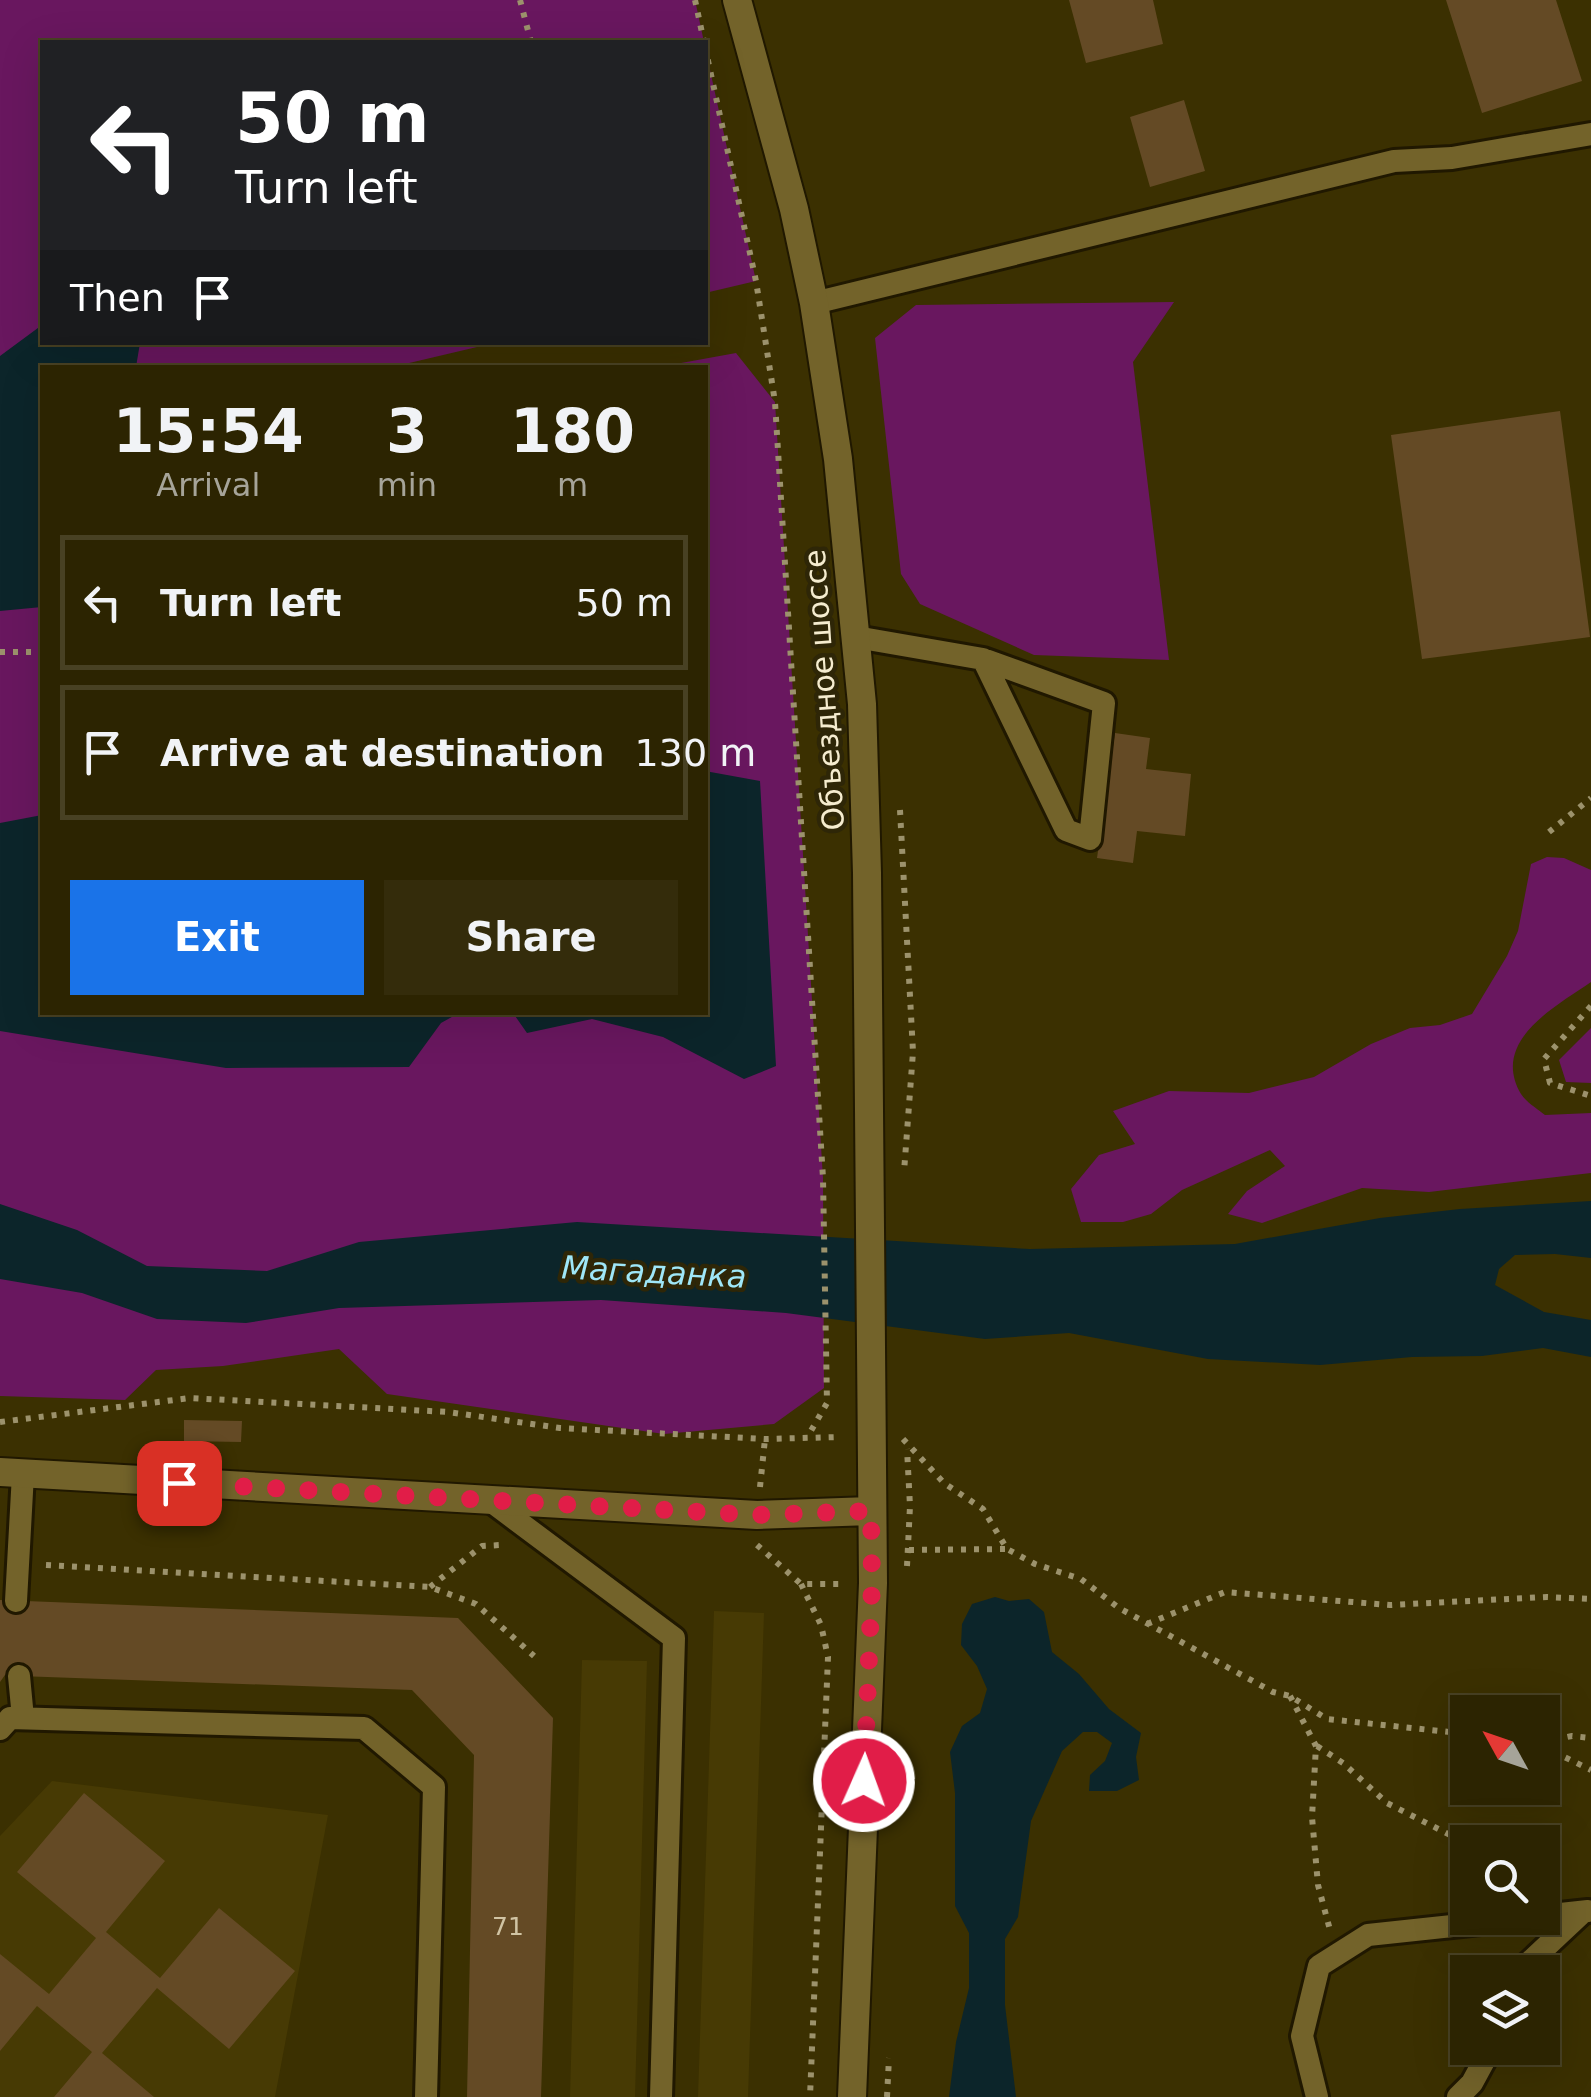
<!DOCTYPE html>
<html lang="en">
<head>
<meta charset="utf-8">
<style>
  body { margin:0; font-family:"DejaVu Sans",sans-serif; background:#342c0b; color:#f1f3f6; height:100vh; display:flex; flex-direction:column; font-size:38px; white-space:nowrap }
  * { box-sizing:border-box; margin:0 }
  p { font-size:32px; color:#a6a499 }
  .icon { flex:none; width:55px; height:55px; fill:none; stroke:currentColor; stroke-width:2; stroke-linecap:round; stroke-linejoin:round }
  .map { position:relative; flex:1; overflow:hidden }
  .panel { position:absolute; left:40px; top:365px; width:668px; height:650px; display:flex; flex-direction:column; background:#2c2401; border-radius:0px; box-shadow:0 10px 40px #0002,0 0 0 2px #484123 }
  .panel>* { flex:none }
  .hud { position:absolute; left:40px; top:40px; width:668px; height:305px; border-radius:0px; box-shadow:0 10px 40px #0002,0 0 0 2px #484123; background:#202124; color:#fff; overflow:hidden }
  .needle { width:65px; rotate:310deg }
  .controls { position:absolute; left:1450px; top:1695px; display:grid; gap:20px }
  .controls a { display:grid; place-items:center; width:110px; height:110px; border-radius:0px; background:#2c2401; box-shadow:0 10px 40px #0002,0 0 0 2px #484123; font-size:50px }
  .pin { position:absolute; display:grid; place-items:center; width:85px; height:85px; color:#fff; margin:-42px; border-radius:20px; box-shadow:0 5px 15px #0006 }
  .me { position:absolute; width:110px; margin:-55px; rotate:2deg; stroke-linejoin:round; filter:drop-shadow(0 0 8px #0008) }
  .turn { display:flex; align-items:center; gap:35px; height:210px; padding:0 30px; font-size:45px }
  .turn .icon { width:130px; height:130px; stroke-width:2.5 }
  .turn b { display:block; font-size:70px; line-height:85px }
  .then { display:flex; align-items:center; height:95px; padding:0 30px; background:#0003; gap:20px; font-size:38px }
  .eta { display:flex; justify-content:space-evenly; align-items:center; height:170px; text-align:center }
  .eta b { font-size:60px; font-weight:800; line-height:70px }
  .primary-button { display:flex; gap:20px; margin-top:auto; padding:20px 30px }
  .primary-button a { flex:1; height:115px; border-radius:0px; background:#1a73e8; color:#fff; font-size:40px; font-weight:800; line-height:115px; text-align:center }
  .primary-button a+a { background:#342c0b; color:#f1f3f6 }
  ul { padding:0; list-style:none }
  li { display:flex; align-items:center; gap:30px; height:135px; margin:0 20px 15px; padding:0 10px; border:5px solid #484123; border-radius:0px }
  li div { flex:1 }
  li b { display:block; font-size:38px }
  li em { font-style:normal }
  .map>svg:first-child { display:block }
</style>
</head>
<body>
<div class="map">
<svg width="1591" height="2097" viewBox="0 0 1591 2097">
  <rect width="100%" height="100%" fill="#3b3001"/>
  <path fill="#473a04" d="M714,1611l50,2 -16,484h-50z
    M582,1660l65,1 -12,436h-65z
    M52,1781l276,34 -53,282h-275v-261z"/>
  <path fill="#69175f" d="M0,0h695l9,42h-662v300l452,1 -106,25h-346v644h663v-644l-46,-1 77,-14 39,49 48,776 1,210 -50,36 -110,10 -277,-40 -48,-45 -116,17 -67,4 -31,30 -125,-4z
    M705,47l51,234 -51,12z
    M1174,302l-41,60 36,298 -135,-5 -114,-51 -19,-30 -26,-236 41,-33z
    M1547,857l17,1 27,12v112c-36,25 -101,59 -70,112 5,8 17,15 24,21l46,-2v60l-162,19 -67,-4 -100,35 -34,-9 19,-23 38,-25 -15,-16 -88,40 -31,24 -28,8h-42l-10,-33 28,-34 36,-11 -22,-33 56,-20 80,2 65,-16 57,-33 39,-16 30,-3 32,-11 35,-58 11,-25 13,-67z
    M1591,1028v55l-25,-1 -7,-22z"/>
  <path fill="#0c252a" d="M42,325v17l98,1 -4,24 -94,1v239l-42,4v-255z
    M705,771l55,10 16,285 -32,13 -81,-42 -71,-18 -65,14 -14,-20 192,-1z
    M42,815v197l417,1 -18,10 -32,44 -183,1 -226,-37v-208z
    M1591,1201v57l-36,-4 -40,1 -16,14 -4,16 49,27 47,8v37l-48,-9 -61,8 -70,1 -92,8 -112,-6 -139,-26 -84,6 -199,-26 -185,-13 -262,8 -93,15 -89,-4 -75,-26 -82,-14v-75l77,26 70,36 120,5 92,-29 218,-20 453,27 205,-5 145,-26 80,-9z
    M995,1597l14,4 20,-2 15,13 8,40 27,22 30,35 32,24 -5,24 3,23 -22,11h-28l1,-16 15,-14 7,-18 -15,-11h-14l-21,19 -31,70 -13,96 -13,22v66l11,92h-67l7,-55 13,-54v-55l-14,-27v-113l-5,-41 12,-26 18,-13 7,-24 -10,-23 -16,-21 1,-21 10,-20z"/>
  <path fill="#644a25" d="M1069,0h84l10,44 -77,19z
    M1446,0h110l26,81 -100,32z
    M1184,100l21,71 -55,16 -20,-70z
    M1560,411l30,226 -168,22 -31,-224z
    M1115,733l35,5 -4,31 45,5 -6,62 -48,-5 -4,32 -36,-5z
    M184,1420l58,1 -1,21 -57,-1z
    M0,1600l458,18 95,100 -12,379h-74l7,-342 -62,-65 -393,-14 -14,-1 -5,7z
    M84,1793l81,68 -59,71 54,46 59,-70 76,63 -66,78 -72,-61 -55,65 52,44h-100l38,-45 -55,-46 -37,45v-97l49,40 47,-56 -79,-66z"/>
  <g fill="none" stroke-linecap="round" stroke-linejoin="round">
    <defs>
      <path id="service" d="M814,303l580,-142 58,-3 139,-24
        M856,637l127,22 83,171 24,9 14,-136 -121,-44
        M492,1502l182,136 -13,459
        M16,1601l7,-127
        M19,1676l4,42
        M0,1729l10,-11 354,10 70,59 -8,310
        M1542,1916l46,-5
        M1519,1972l64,-60
        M1317,2097l-15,-61 17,-70 49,-31 159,-17
        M1458,2097l14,-14 19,-35"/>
      <path id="tertiary" d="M737,0l57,209 20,94 24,156 24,245 5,169 6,710 -21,514
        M0,1472l757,43 114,-4"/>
    </defs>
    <use href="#service" stroke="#201800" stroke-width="28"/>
    <use href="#tertiary" stroke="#201800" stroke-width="32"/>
    <path stroke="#9c926c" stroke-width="6" stroke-dasharray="5 8" stroke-linecap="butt" d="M520,0l11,42
      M695,0l9,42
      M705,47l51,234 19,121 48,776 4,225 -19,33
      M0,652h42
      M900,810l13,242 -9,120
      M1549,832l42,-34
      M1591,1006l-47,53 6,24 41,13
      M0,1422l190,-24 258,14 112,16 205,11 75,-2
      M903,1439l41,44 39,26 24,40 28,15 46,15 38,29 154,84 17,4 37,23 141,15
      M760,1487l5,-48
      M757,1545l44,39h42
      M909,1550l98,-1
      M46,1565l384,22 46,17 58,52
      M907,1566l3,-60 -3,-57
      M801,1584l20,41 7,32 -18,440
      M430,1587l52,-41 19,-1
      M1147,1624l78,-32 165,13 157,-8 44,2
      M1290,1696l26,50 -4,71 6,68 12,45
      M1542,1742l30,-6 19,2
      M1317,1746l26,17 44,40 81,41
      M1542,1746l49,24
      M887,2097l2,-39"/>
    <use href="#service" stroke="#73632a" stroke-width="22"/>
    <use href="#tertiary" stroke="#73632a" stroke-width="28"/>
  </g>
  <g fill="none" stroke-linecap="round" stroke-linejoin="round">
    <path stroke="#e11d48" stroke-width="18" stroke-dasharray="0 32.4" d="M179,1483l578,32 114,-4 1,73 -8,197"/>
  </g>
  <g text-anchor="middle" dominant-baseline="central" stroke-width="9" stroke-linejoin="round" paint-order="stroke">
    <g font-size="25" fill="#d1c4a4">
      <text x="508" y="1926">71</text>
    </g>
    <g font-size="30" fill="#f5eccf" stroke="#2e2607">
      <text transform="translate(824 690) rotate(-94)">Объездное шоссе</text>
    </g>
    <g font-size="32" font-style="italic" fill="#9fe7f8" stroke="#2e2607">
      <text transform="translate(654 1272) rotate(3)">Магаданка</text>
    </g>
  </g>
</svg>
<div class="controls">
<a><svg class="needle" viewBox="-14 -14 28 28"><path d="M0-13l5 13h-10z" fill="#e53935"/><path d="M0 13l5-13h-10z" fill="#a6a499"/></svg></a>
<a><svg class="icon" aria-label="search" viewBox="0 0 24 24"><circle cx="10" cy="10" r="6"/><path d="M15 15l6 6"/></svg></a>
<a><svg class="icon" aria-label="layers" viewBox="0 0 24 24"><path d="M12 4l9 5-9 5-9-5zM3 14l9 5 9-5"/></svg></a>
</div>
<div class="pin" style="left:179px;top:1483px;background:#d93025"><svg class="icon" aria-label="arrive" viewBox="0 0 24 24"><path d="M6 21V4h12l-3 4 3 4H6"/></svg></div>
<svg class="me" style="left:864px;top:1781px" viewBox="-20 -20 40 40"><circle r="17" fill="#e11d48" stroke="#fff" stroke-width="3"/><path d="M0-11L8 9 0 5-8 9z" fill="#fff"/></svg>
<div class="hud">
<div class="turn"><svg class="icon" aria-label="left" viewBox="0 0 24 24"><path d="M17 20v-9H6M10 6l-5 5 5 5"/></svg><div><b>50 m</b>Turn left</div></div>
<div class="then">Then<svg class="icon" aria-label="arrive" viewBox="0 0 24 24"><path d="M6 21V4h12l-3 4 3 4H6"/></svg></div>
</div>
<section class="panel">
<div class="eta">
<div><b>15:54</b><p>Arrival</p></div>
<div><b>3</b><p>min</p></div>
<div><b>180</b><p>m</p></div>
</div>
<ul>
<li><svg class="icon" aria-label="left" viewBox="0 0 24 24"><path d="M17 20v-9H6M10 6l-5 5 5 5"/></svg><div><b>Turn left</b></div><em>50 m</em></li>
<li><svg class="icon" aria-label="arrive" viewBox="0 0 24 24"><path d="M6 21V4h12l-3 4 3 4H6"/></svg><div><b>Arrive at destination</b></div><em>130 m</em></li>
</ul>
<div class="primary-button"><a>Exit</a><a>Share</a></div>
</section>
</div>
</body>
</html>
